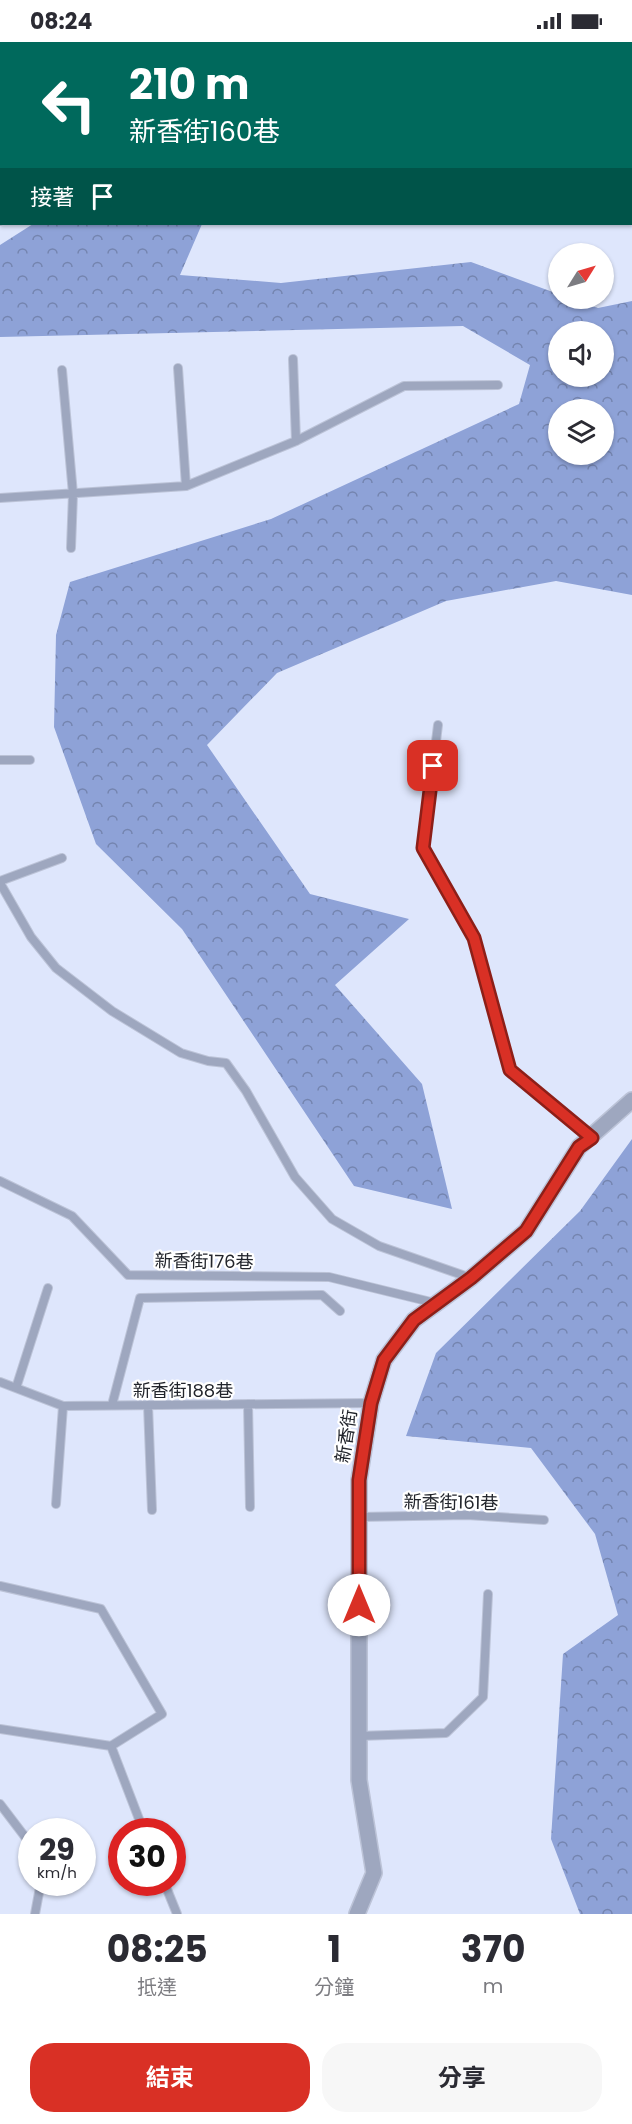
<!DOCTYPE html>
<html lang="zh-TW">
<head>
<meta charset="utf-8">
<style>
  body { margin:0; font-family:Poppins,"Noto Sans TC",sans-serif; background:#f7f7f7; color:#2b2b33; height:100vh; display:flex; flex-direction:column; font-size:22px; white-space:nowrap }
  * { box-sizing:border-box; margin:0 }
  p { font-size:20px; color:#7c7c81 }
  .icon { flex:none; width:33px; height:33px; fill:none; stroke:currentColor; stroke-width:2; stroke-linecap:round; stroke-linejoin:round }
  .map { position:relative; height:1872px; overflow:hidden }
  .sheet { display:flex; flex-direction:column; background:#fff; flex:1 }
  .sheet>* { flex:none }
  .guide { position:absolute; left:0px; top:0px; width:633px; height:183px; box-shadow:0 2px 4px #0004; background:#00695c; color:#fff; overflow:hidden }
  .needle { width:39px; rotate:53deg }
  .buttons { position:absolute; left:548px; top:201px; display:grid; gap:12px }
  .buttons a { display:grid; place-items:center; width:66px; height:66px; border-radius:50%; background:#fff; box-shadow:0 2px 4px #0004; font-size:30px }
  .speed { position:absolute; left:18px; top:1776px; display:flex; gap:12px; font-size:30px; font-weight:700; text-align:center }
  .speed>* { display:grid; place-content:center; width:78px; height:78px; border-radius:50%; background:#fff; box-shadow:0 2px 4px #0004; line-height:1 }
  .speed small { font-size:15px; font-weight:400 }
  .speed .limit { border:9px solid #d22; background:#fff; color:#111 }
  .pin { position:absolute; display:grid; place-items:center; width:51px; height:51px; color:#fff; margin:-26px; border-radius:12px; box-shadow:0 3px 9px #0006 }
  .me { position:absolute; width:66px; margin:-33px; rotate:0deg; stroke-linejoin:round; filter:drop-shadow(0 0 4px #0008) }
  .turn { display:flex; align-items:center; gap:21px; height:126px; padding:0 30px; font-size:27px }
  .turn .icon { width:78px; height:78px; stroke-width:2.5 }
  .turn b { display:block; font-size:42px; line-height:51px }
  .then { display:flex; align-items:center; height:57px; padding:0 30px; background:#0003; gap:12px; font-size:22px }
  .eta { display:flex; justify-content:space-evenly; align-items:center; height:102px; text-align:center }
  .eta b { font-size:36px; font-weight:700; line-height:42px }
  .cta { display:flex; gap:12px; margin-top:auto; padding:12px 30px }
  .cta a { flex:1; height:69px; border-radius:24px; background:#d93025; color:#fff; font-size:24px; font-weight:700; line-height:69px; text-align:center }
  .cta a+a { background:#f7f7f7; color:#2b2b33 }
  .status { display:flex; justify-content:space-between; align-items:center; height:42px; padding:0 30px; background:#fff; direction:ltr }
  .status svg { height:16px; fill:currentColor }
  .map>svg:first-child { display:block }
</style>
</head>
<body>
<div class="status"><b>08:24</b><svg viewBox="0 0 49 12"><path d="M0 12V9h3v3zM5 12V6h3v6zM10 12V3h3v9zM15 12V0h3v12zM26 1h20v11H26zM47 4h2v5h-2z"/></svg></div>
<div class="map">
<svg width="632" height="1872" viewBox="0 0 632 1872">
  <defs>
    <pattern id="forest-crowns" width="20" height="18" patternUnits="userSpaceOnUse" patternTransform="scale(1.5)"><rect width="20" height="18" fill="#8ea2d7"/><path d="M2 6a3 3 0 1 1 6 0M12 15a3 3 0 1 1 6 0" fill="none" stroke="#7484af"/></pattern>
  </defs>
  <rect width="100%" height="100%" fill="#dee6fc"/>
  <path fill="url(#forest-crowns)" fill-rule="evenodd" d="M190,0h442v11v-9l-443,-1z
    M33,182h169l-22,51 101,8 190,-21 87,32v4l13,1 27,9 34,-7v294l-76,-14 -110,20 -169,72 -70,72 103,149 99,25 -74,66 87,99 30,125 -98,-23 -172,-257 -86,-85 -42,-117 2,-92 14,-53 201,-63 248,-115 11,-39 -67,-39 -463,11v-92zM558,290h45v44h-45zM558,368h45v44h-45z
    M632,1097v775h-52l-29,-75 12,-185 55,-39 -23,-81 -64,-86 -125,-12 30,-83 144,-142z"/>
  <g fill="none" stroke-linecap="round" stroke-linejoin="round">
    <defs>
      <path id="service" d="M85,2l2,-2
        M168,2l1,-2
        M0,90l2,-2
        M0,179l2,-2
        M293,317l3,82
        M178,326l8,118
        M62,328l11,124 -2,54
        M0,456l186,-12 110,-45 108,-55 94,-1
        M438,683l-15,123 51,90 36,132 81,67
        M0,718h30
        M0,839l62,-23
        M0,841l31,54 25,31 56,43 69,42 27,8 18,2 20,28 49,86 37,42 47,27 92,32
        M0,1139l72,35 56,59 201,2 106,26
        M0,1340l63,24 308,-3
        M16,1346l32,-100
        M248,1362l2,103
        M112,1363l28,-107 182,-3 18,16
        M148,1363l4,105
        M56,1462l7,-98
        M359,1475l108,-2 77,5
        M0,1544l101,23 61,105 -51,32 -111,-17
        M359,1694l87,-3 37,-36 5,-103
        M111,1704l33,86
        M0,1762l32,42
        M164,1840l13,32
        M35,1872l6,-32"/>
      <path id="minor" d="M357,1872l17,-41 -15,-93v-300l12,-77 13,-43 30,-40 57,-42 55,-47 53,-84 53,-47"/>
      <path id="tertiary" d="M110,2l1,-2
        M146,2l1,-2
        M0,115l2,-2
        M0,156l2,-2"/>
    </defs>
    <use href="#service" stroke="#bcc3d7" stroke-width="10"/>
    <use href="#minor" stroke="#bcc3d7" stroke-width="18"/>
    <use href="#tertiary" stroke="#bcc3d7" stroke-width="21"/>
    <use href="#service" stroke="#9ea7bf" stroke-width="8"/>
    <use href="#minor" stroke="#9ea7bf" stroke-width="15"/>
    <use href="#tertiary" stroke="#9ea7bf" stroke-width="18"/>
  </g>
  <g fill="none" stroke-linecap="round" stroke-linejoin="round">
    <defs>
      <path id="route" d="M359,1563v-125l12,-77 13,-43 30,-40 57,-42 55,-47 53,-84 13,-9 -82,-68 -36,-132 -51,-90 10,-82"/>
    </defs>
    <use href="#route" stroke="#8d1f18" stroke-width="15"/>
    <use href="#route" stroke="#d93025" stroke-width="10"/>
  </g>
  <g text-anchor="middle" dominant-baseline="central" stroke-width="4.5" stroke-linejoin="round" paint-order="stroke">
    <g font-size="18" fill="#22252c" stroke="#fff">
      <text transform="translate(204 1219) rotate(1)">新香街176巷</text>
      <text x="183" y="1348">新香街188巷</text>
      <text transform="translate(346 1394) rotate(-81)">新香街</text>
      <text transform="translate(451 1460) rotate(1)">新香街161巷</text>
    </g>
  </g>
</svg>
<div class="buttons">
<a><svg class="needle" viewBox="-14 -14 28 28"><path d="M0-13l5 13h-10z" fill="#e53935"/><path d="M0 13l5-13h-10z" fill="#7c7c81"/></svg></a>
<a><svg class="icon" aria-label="sound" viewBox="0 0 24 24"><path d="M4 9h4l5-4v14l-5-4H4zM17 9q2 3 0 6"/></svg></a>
<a><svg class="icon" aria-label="layers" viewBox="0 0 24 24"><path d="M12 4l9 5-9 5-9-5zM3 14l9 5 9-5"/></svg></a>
</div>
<div class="speed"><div>29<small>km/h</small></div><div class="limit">30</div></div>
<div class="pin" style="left:433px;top:724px;background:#d93025"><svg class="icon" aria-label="arrive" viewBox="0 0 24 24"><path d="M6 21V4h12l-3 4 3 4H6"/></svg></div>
<svg class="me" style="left:359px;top:1563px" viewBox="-20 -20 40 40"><circle r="19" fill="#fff"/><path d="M0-13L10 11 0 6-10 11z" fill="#d93025"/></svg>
<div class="guide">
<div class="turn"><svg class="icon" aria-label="left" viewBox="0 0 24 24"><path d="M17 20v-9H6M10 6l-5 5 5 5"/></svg><div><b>210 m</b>新香街160巷</div></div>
<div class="then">接著<svg class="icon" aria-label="arrive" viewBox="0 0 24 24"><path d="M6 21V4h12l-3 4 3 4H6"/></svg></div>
</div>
</div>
<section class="sheet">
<div class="eta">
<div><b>08:25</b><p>抵達</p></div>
<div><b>1</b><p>分鐘</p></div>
<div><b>370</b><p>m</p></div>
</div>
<div class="cta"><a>結束</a><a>分享</a></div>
</section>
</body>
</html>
